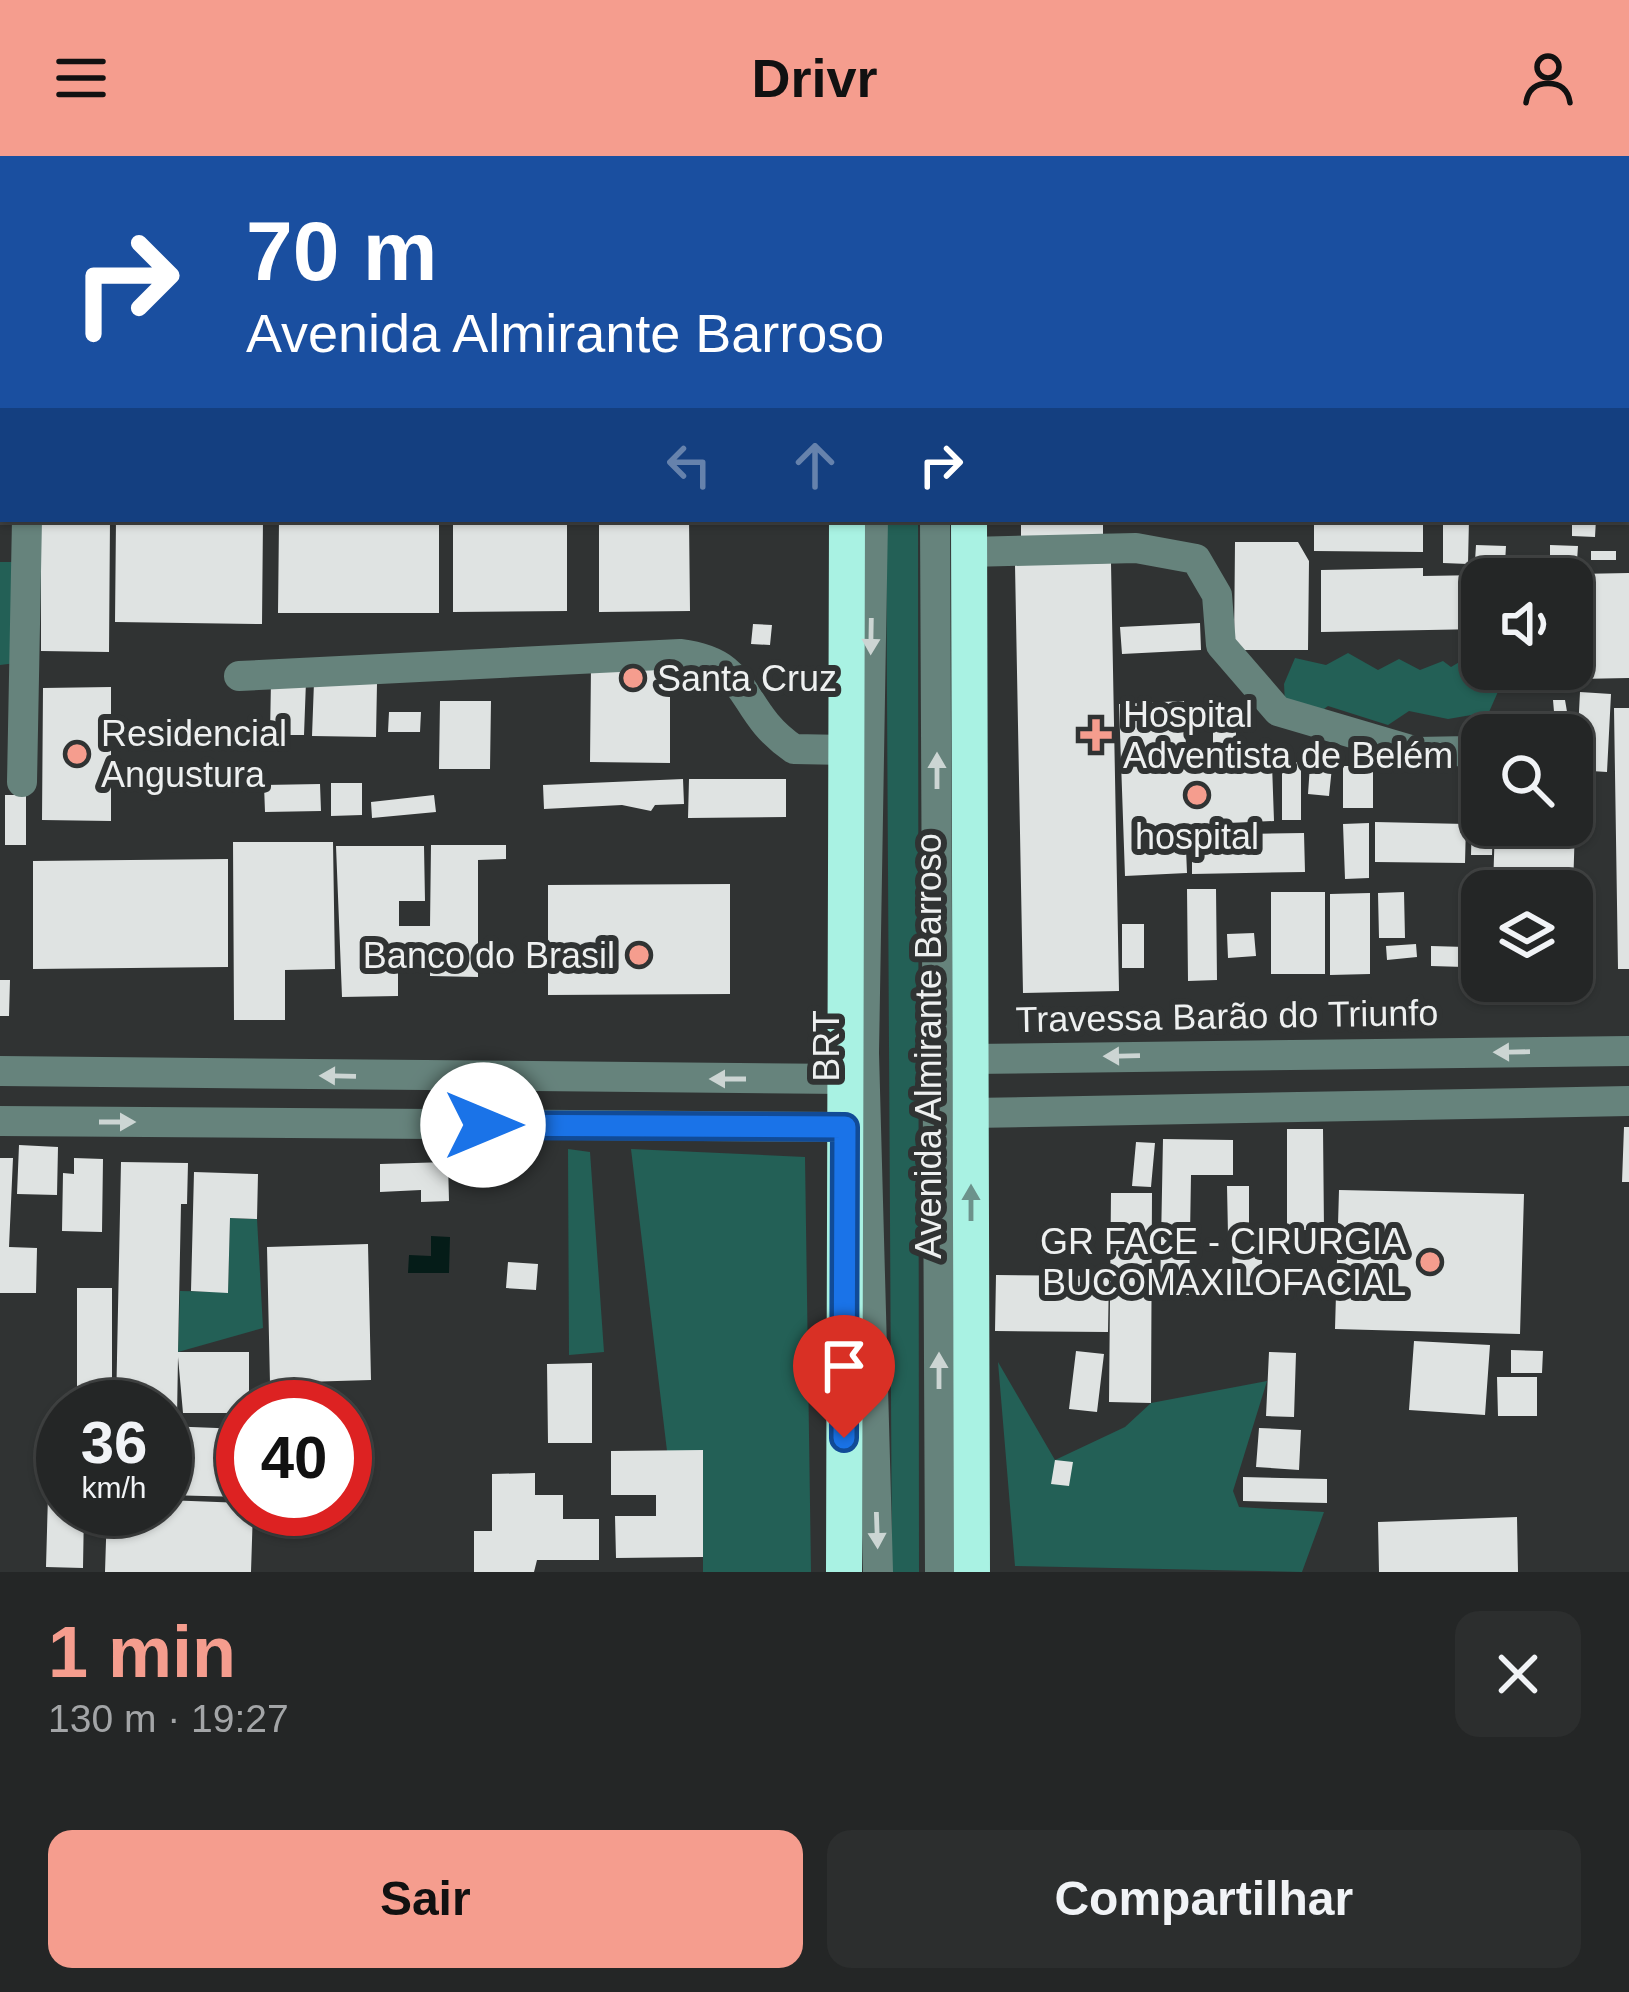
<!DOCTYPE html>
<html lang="pt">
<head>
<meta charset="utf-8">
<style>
  body { margin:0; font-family:Arial,sans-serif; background:#2c2e2e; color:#f1f3f6; height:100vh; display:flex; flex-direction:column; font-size:45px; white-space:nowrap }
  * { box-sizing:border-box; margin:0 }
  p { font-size:39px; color:#a3a5a7 }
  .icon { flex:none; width:66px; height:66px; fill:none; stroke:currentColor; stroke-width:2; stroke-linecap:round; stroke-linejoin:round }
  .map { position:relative; height:1416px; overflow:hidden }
  .details { display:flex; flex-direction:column; background:#242626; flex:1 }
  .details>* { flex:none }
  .guide { position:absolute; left:0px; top:0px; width:1629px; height:366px; box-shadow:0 3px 9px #0004,0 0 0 3px #414343; background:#1a4fa0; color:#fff; overflow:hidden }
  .controls { position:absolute; left:1461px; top:402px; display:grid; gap:24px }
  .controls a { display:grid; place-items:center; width:132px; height:132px; border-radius:24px; background:#242626; box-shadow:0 3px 9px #0004,0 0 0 3px #414343; font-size:60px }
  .speed { position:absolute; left:36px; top:1224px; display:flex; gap:24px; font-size:60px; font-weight:700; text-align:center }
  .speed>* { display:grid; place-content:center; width:156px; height:156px; border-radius:50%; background:#242626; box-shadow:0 3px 9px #0004,0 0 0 3px #414343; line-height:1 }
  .speed small { font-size:30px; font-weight:400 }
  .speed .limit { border:18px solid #d22; background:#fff; color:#111 }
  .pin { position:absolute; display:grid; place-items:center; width:102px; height:102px; color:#fff; margin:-123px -51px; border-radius:50% 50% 50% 0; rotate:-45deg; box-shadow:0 0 12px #0007 }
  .pin .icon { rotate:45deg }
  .me { position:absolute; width:132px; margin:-66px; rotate:90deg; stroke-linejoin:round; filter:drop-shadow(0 0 9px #0008) }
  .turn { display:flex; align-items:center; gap:42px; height:252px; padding:0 48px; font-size:54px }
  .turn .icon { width:156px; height:156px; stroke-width:2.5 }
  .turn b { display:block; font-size:84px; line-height:102px }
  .lanes { display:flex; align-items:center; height:114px; padding:0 48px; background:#0003; justify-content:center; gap:60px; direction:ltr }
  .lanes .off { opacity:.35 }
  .round { display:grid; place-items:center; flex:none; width:126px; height:126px; border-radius:24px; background:#2c2e2e }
  .overview { display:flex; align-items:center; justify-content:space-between; height:204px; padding:0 48px }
  h1 { font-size:72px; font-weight:700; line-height:90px; color:#f59d8e }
  .button { display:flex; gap:24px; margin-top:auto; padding:24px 48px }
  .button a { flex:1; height:138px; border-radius:24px; background:#f59d8e; color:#111; font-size:48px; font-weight:700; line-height:138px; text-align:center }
  .button a+a { background:#2c2e2e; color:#f1f3f6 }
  header { display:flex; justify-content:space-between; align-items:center; height:156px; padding:0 48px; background:#f59d8e; color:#111; font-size:54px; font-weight:700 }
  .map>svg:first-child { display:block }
</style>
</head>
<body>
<header><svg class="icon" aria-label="menu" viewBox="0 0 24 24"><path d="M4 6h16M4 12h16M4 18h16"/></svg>Drivr<svg class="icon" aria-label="person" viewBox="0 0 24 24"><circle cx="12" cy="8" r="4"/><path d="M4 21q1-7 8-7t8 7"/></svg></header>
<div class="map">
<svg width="1629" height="1416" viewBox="0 0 1629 1416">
  <rect width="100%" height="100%" fill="#303333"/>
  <path fill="#236056" d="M495,0h304v3h-303z
    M886,363h32l1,1053h-27z
    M0,406h14l2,101 -16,2z
    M1348,497l30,17 21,-11 21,11 23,-9 8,6 22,-13 9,3v12h26l-19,43 -41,7 -39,-8 -21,14 -60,-19 -8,6 -35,-9 -1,-19 11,-26 31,7z
    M568,993l22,3 14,200 -35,3z
    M631,993l174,8 6,415h-108v-121h-36z
    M230,1062l27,1 6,109 -85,24 2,-61 48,1z
    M998,1206l57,98 70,-33 26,-24 116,-22 -34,110 6,16 85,5 -22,60 -287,-6z"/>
  <path fill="#051c18" d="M431,1080l19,1 -1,36h-41l1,-18 22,1z"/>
  <path fill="#dfe3e2" d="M41,363h69l-1,133 -68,-1z
    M116,363h147l-1,105 -147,-2z
    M453,363h114v92l-114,1z
    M651,363h38l1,92 -91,1v-92z
    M1021,363h82v19h-82z
    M1314,363h109v33l-109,-1z
    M1443,363h26l-1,45 -25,-1z
    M1572,363h24l-1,18 -23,-1z
    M279,365h160v92h-161z
    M1235,386h63l11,19 -1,89h-74z
    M1476,389l30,1 -1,17 -30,-2z
    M1550,389l28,1 -1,15h-27z
    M1591,395h25v9h-25z
    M1111,407l8,428 -96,2 -8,-428z
    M1423,412v8l59,-1v54l-161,3v-62z
    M1629,417v105l-51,1 -1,-105z
    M1566,418v5h-74v-4z
    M1200,467l1,27 -79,4 -2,-27z
    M753,468l19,1 -2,20 -19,-1z
    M591,509h79v98l-80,-1z
    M271,524l35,1 -2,54h-34z
    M314,526l63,1 -1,54 -64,-1z
    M111,531v134l-69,-1 1,-132z
    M1580,536l31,2 -4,78 -31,-2z
    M1553,544h12l6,35h-15z
    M440,545h51l-1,68h-51z
    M1184,545l3,67 85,-4 2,57 -89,4 2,48 -62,3 -6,-172z
    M1614,552h15v261h-11z
    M389,556h32l-1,20h-32z
    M1213,573h23v23h-23z
    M1301,606v58h-19v-57z
    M1310,609l22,2 -3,29 -21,-2z
    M1343,610h30v42h-30z
    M1473,616h9v53h11l-1,30h-21z
    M683,623l1,25 -29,1 -4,6 -29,-6 -78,4 -1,-24z
    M689,623h97v38l-98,1z
    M331,627h31v32l-31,1z
    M320,628l1,27 -56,1 -1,-27z
    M5,639h21v50h-21z
    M434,639l2,17 -64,6 -1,-16z
    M1375,666l91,2 -1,39 -90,-1z
    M1369,667v55l-24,1 -2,-55z
    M1495,669h80l-2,65 -80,-2z
    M1304,677l1,39 -113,2v-39z
    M233,686h100l2,127 -50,1v50h-51z
    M431,689h75v14l-28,1v117l-48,-1v-21h-32v41l-56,1 -6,-151h88l1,55h-26v25h31z
    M228,703v108l-195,2v-108z
    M730,728v110l-182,1v-110z
    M1187,733h29l1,91 -29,1z
    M1271,736h54v82h-54z
    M1404,736l1,46h-26l-1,-45z
    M1482,736v48l-8,1 -3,-48z
    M1370,737v81l-40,1v-81z
    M1122,768h22v44h-22z
    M1254,777l2,23 -28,2 -1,-24z
    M1416,788l1,13 -30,3 -1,-14z
    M1431,790l34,1 -1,20 -33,-1z
    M0,824h10l-1,36h-9z
    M1624,971h5v55h-7z
    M1287,973h36l1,101h-37z
    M1163,983l70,1v35h-42l-2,120 -29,-1z
    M1136,986l19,1 -4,44 -19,-1z
    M19,989l39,2 -1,48 -40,-1z
    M0,1002h13l-4,89 28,1 -1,45h-36z
    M74,1002l29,1 -1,73 -40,-1 1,-58 11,1z
    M121,1006l67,1 -1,41h-6l-3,148h71v55l-6,6h-60l-5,-56 -1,60h-12v-10h-49z
    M448,1006l1,39 -28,1v-12l-41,2v-28z
    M194,1016l64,2 -1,45 -27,-1 -2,75 -37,-2z
    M1227,1030h22v49h-21z
    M1339,1034l185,4 -4,140 -185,-5z
    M1111,1037h41l-1,210 -42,-1z
    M368,1088l3,136 -101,3 -3,-136z
    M1233,1092l30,1 -3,42 -29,-2z
    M508,1106l30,2 -2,26 -30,-2z
    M996,1119l113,1 -1,56 -113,-1z
    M77,1132h35v119h-35z
    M1414,1185l76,4 -5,70 -76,-5z
    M1511,1194l32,1 -1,22h-31z
    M1076,1195l28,3 -7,58 -28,-3z
    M1269,1196l27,1 -2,64 -28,-1z
    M592,1207v80h-44l-1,-79z
    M1497,1221h40v39h-39z
    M165,1270l78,3v68l-78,-2z
    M1259,1272l42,2 -2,40 -43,-3z
    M703,1294v107l-87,1 -1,-42h41v-21h-45v-44z
    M1055,1304l18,2 -4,24 -18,-2z
    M535,1317v22h28v24h36v41h-62l-3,12h-60v-41h18v-57z
    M1243,1321l84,2v24l-84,-2z
    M48,1339h15v14h21l-1,59 -37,-1z
    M165,1344l78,3v6h10l-2,63h-146l2,-63h58z
    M1517,1361l1,55h-139l-1,-50z"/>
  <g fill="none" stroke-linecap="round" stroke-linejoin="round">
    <path stroke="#66837c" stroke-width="30" d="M878,0v3
      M930,0v3
      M1626,84h3
      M0,102h3
      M1626,291h3
      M873,363l-9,534 14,519
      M935,363l5,1053
      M969,396l167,-4 60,11 21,36 4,50 57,66 139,41 52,-1 13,-13
      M239,520l441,-22c74,9 56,56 114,95l52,1
      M22,626l5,-263
      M970,903l659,-8
      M0,915l845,8
      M971,957l658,-12
      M0,965l845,6"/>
    <path stroke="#a9f2e3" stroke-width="36" d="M847,0v3
      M967,0v3
      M969,363l3,1053
      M844,1416l3,-1053"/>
  </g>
  <defs><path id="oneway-solid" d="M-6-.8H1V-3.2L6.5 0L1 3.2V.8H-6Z" transform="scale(3)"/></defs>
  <g fill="#ccd5d3">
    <use href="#oneway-solid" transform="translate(871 480) rotate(91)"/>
    <use href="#oneway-solid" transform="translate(937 615) rotate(-90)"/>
    <use href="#oneway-solid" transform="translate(1512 896) rotate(179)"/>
    <use href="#oneway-solid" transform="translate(1122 900) rotate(179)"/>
    <use href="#oneway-solid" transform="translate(338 920) rotate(-179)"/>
    <use href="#oneway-solid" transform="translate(728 923) rotate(-180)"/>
    <use href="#oneway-solid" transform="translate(117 966)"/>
    <use href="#oneway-solid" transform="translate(939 1215) rotate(-90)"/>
    <use href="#oneway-solid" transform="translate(877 1374) rotate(88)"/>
  </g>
  <use fill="#6c928b" href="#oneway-solid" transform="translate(971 1047) rotate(-90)"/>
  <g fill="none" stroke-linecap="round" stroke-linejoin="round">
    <defs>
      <path id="route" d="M483,969l362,2 -1,311"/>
    </defs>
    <use href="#route" stroke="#114b97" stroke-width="30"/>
    <use href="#route" stroke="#1a73e8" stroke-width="21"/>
  </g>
  <g fill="#f59d8e" stroke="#303333" stroke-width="4.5">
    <circle cx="633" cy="522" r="12"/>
    <path d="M1090 561h12v12h12v12h-12v12h-12v-12h-12v-12h12z"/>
    <circle cx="77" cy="598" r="12"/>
    <circle cx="1197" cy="639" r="12"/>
    <circle cx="639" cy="799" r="12"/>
    <circle cx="1430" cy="1106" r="12"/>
  </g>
  <g text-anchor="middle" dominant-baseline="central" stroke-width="12" stroke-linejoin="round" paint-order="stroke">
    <g font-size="36" fill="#eef0f0" stroke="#303333" text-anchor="start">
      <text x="657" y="522">Santa Cruz</text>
      <text x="1123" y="558">Hospital<tspan x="1123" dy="41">Adventista de Belém</tspan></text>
      <text x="101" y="577">Residencial<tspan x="101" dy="41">Angustura</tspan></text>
      <text x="1197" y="680" text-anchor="middle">hospital</text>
      <text x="615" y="799" text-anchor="end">Banco do Brasil</text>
      <text x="1406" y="1085" text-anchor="end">GR FACE - CIRURGIA<tspan x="1406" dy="41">BUCOMAXILOFACIAL</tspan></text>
    </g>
    <g font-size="36" fill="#eef0f0" stroke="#303333">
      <text transform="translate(1227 860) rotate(-1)">Travessa Barão do Triunfo</text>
      <text transform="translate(826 890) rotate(-90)">BRT</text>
      <text transform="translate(928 890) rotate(-90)">Avenida Almirante Barroso</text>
    </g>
  </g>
</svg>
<div class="controls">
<a><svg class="icon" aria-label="sound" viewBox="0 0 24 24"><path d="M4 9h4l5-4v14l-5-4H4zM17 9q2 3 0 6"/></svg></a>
<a><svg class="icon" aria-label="search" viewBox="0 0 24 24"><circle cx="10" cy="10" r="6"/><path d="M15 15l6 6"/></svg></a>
<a><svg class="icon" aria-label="layers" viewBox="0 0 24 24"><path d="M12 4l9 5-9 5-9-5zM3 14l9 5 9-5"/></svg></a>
</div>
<div class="speed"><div>36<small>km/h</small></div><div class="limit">40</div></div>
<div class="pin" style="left:844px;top:1282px;background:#d93025"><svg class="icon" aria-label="arrive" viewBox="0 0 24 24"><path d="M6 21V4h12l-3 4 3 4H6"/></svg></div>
<svg class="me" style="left:483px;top:969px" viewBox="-20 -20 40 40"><circle r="19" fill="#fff"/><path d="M0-13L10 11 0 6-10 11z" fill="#1a73e8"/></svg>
<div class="guide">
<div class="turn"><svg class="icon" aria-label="right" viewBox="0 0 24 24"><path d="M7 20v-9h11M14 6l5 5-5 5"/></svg><div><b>70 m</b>Avenida Almirante Barroso</div></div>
<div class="lanes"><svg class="icon off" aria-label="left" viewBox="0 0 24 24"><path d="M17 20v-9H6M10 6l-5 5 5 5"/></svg><svg class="icon off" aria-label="ahead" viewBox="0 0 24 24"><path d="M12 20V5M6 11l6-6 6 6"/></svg><svg class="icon" aria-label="right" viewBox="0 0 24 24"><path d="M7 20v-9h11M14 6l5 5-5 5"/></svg></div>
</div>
</div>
<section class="details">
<div class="overview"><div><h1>1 min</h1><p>130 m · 19:27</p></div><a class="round"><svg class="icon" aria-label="close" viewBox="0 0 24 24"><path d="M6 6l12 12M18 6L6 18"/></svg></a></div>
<div class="button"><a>Sair</a><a>Compartilhar</a></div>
</section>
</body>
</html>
